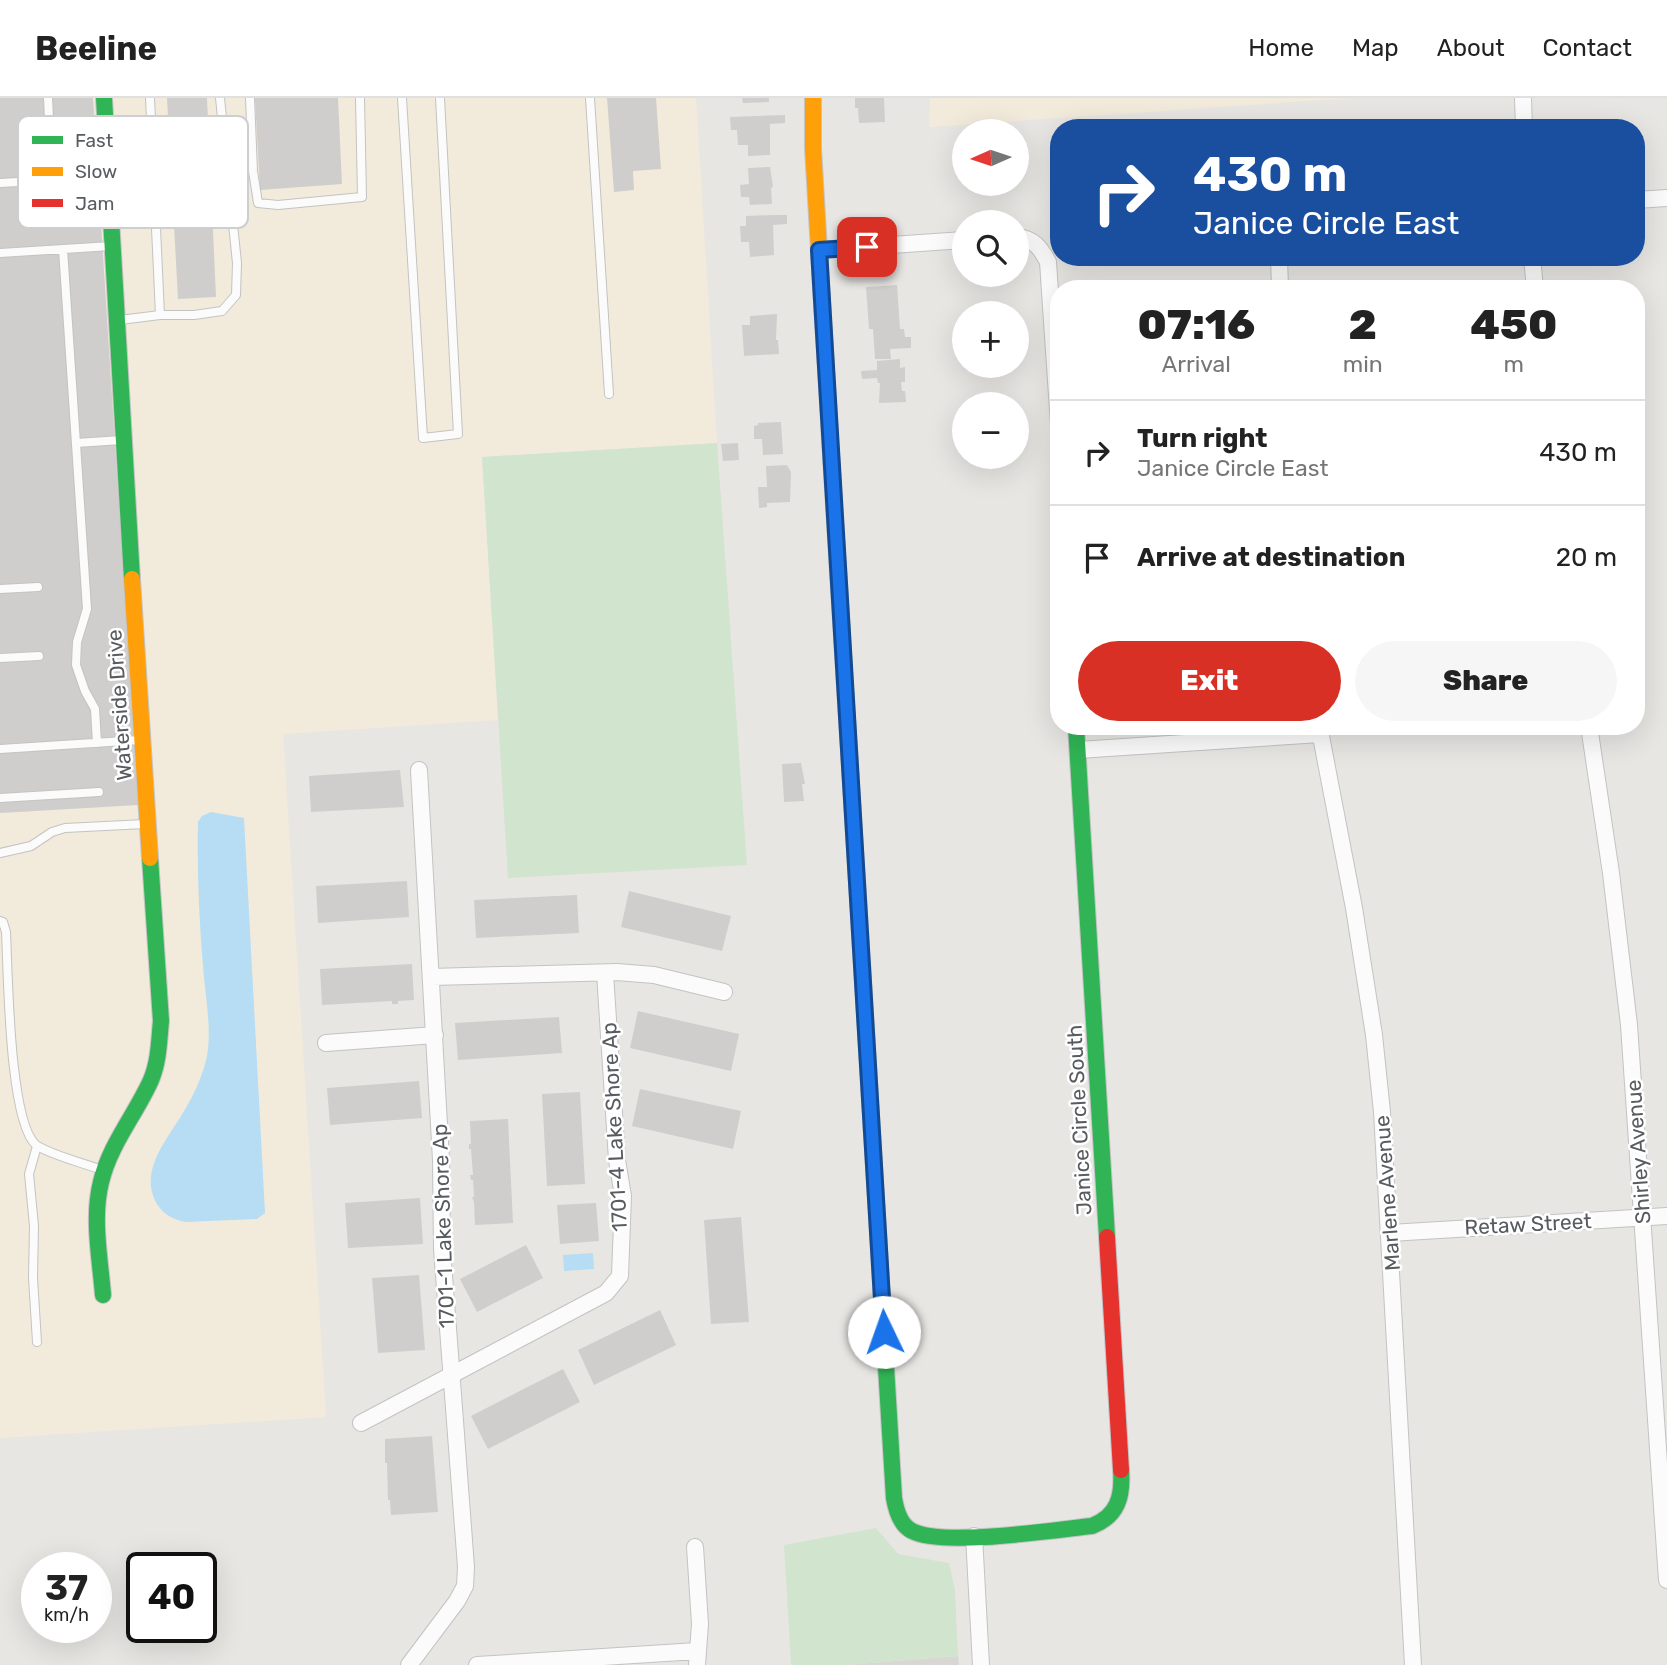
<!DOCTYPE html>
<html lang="en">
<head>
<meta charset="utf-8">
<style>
  body { margin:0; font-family:Rubik,sans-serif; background:#f6f6f6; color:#222; height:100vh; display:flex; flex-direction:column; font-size:26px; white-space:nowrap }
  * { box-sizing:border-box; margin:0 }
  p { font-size:23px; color:#767676 }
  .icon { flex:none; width:38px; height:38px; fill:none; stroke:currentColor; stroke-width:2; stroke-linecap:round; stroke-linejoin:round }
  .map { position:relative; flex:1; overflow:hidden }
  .drawer { position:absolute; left:1050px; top:182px; width:595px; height:455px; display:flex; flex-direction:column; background:#fff; border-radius:28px; box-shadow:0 7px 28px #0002 }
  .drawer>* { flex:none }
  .hud { position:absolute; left:1050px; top:21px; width:595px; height:147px; border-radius:28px; box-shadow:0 7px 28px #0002; background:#1a4fa0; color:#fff; overflow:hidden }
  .needle { width:46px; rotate:267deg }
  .controls { position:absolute; left:952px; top:21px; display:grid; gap:14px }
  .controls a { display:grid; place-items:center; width:77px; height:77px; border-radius:50%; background:#fff; box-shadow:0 7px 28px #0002; font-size:35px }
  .speed { position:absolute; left:21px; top:1454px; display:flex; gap:14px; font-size:35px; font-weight:700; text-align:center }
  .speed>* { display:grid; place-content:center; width:91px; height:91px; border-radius:50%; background:#fff; box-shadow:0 7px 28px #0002; line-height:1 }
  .speed small { font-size:18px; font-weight:400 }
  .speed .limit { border:4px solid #111; border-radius:10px; background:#fff; color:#111 }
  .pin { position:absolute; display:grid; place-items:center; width:60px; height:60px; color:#fff; margin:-30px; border-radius:14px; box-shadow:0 4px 10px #0006 }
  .me { position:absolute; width:77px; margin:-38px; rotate:357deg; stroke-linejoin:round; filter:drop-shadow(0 0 5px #0008) }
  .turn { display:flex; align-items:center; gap:24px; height:147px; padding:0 28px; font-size:32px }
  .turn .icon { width:91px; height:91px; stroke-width:2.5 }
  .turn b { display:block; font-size:49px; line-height:60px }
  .eta { display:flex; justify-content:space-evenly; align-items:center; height:119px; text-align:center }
  .eta b { font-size:42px; font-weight:800; line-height:49px }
  .action { display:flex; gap:14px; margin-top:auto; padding:14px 28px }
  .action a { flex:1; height:80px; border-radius:42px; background:#d93025; color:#fff; font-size:28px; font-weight:800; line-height:80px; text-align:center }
  .action a+a { background:#f6f6f6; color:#222 }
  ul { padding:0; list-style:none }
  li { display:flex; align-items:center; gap:21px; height:105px; padding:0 28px; border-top:2px solid #e0e0e0 }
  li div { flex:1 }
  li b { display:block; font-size:26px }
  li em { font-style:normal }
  header { display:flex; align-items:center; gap:42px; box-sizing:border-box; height:98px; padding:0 35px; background:#fff; border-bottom:2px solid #e0e0e0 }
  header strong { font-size:33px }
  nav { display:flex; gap:38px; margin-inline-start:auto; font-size:24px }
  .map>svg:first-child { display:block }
</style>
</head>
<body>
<header>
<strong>Beeline</strong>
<nav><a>Home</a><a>Map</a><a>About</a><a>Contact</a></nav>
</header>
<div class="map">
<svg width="1667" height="1567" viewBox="0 0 1667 1567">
  <rect width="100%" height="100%" fill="#e8e6e3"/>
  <path fill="#f2ebdb" d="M93,0h603l21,345 -235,14 16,263 -215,14 43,683 -326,21v-625l137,-8z
    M930,0h422l-423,29z"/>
  <path fill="#d9d7d4" d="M958,1558l1,9h-115z"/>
  <path fill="#d1e4ce" d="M717,345l30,422 -239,13 -26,-421z
    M876,1430l22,26 51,9 6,27 3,66 -114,9h-53l-7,-120z"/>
  <path fill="#b6ddf3" d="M211,714l33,6 21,395 -8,6 -71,3c-19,-3 -32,-15 -35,-35 -3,-28 20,-53 33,-76 10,-16 19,-36 23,-55 5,-28 -2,-61 -4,-90 -4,-48 -6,-95 -5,-144l4,-6z
    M593,1155l1,16 -30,2 -1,-16z"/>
  <path fill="#d0cecc" d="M0,0h93l45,707 -138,8z
    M167,0h40l9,199 -38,2z
    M255,0h83l4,86 -82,6z
    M607,0h49l5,71 -28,2 1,19 -20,2z
    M742,0h27v4l-26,1z
    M855,0h29l1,24 -26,1 -1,-15h-3z
    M785,17v8l-15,1v31l-22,1v-11h-10l-1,-15h-6l-1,-13z
    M770,69l3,20 -2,1 1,16 -22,1 -1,-8h-8l-1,-12 9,-1 -1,-16z
    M772,117h15v9l-14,1 1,30 -24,2 -1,-15h-8l-1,-16h6v-10z
    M897,187l3,44h4l1,8h6v11l-21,1 1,10h-16l-2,-30h-4l-3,-42z
    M1004,205l1,10h-16l-1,-9z
    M777,216l-1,26h2l1,14 -35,2 -2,-31h8v-9z
    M900,261v9l5,-1v15h-4l1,9h3l1,11 -27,1 1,-20h-2l-1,-5 -15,1 -1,-8 16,-1v-9z
    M781,324l2,32 -20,1 -1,-16h-8v-13l4,-1v-2z
    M738,345l1,17 -16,1 -2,-17z
    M787,367l4,7 -1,30 -23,1v4l-8,1 -1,-21h9l-1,-21z
    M801,665l4,21h-3l2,17 -20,1 -2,-38z
    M400,672l4,37 -93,5 -2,-36z
    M407,783l2,36 -91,6 -2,-37z
    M629,793l102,25 -9,35 -101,-24z
    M577,797l2,38 -103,5 -2,-38z
    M412,866l2,36 -16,1v3h-6v-3l-70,4 -2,-36z
    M638,913l101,23 -8,37 -101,-23z
    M559,919l3,36 -104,7 -3,-37z
    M419,983l3,37 -92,7 -3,-37z
    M640,991l101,22 -8,38 -101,-23z
    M580,994l5,92 -38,2 -5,-92z
    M508,1021l5,104 -38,2 -1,-23 -2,-5h2l-1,-17h-2l-1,-5h3l-2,-26h-2v-5h2l-1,-23z
    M420,1100l3,46 -75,4 -3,-45z
    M596,1105l3,38 -39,3 -3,-39z
    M741,1119l8,105 -38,2 -7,-104z
    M526,1147l17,33 -66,34 -17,-33z
    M419,1177l6,75 -47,3 -6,-75z
    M660,1212l16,35 -82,40 -16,-35z
    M563,1271l17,33 -92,47 -17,-33z
    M432,1338l6,76 -47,3 -1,-15h-2l-1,-37h-2v-24z"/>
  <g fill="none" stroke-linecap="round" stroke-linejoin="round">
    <defs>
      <path id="lane" d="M250,0l3,73 5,32 20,2 84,-8 -2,-99
        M402,0l21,340 35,-4 -18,-336
        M590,0l19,296
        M0,85l52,-3 -4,-82
        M63,151l24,360 -10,33 -1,23 9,26 10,18 2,34
        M0,155l111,-7
        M160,217h34l28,-4 14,-16 1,-32 -17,-165
        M120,222l40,-5 -10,-217
        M76,345l46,-3
        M0,491l38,-2
        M0,560l39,-2
        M0,651l140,-9
        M0,700l99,-6
        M0,755l31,-7 21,-14 13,-4 80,-4
        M0,823l3,1 3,10c2,39 3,190 30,213 12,9 50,19 66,25
        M37,1244l-4,-64 1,-52 -5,-52 8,-28"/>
      <path id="street" d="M1523,0l1,30
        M1636,102l31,-2
        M1017,139c17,2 23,10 31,25l11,163
        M819,152l145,-10
        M1279,159l1,32
        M1532,159l3,32
        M1319,628l35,182 20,127 8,77 31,553
        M1589,628l22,147 18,152 38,555
        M1078,652l242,-16
        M431,879l186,-5 37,3 70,17
        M326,945l109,-8
        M1390,1135l277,-17
        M361,1325l245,-130 14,-17 3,-80 -6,-36 -12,-187
        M974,1438l7,129
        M695,1449l5,77 -3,41
        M409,1567l48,-64 8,-15 1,-19 -24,-318 -1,-89 -22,-390
        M477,1567l220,-14"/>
      <path id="fast" d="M104,0l28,481
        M834,408l28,458
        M1076,628l31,511
        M103,1197c-3,-37 -11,-77 -2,-113 9,-38 35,-68 50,-102 8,-19 8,-39 10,-59l-11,-163
        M884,1236l10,164c2,12 6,27 18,33 30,16 143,-1 180,-5 26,-10 31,-30 29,-56"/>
      <path id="slow" d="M813,0v50l21,358
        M132,481l18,279
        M862,866l22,370"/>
      <path id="jam" d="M1107,1139l14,233"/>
    </defs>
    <use href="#lane" stroke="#c3c3c2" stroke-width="10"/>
    <use href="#street" stroke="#c3c3c2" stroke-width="18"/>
    <use href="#fast" stroke="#c4c4c5" stroke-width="18"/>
    <use href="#slow" stroke="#c4c4c5" stroke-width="18"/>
    <use href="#jam" stroke="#c4c4c5" stroke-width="18"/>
    <use href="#lane" stroke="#fcfbfb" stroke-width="8"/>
    <use href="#street" stroke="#fcfbfb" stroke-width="16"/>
    <use href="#fast" stroke="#30b455" stroke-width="16"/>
    <use href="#slow" stroke="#ff9f0a" stroke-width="16"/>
    <use href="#jam" stroke="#e5322d" stroke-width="16"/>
  </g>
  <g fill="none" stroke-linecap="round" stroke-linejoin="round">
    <defs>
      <path id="route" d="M867,149l-48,3 65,1082"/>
    </defs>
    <use href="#route" stroke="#114b97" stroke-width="18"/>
    <use href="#route" stroke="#1a73e8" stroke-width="12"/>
  </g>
  <g text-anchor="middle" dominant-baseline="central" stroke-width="5" stroke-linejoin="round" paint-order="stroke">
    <g font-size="21" fill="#585c60" stroke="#fff">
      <text transform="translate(119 607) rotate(-94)">Waterside Drive</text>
      <text transform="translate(1079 1022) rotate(-93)">Janice Circle South</text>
      <text transform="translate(614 1029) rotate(-93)">1701-4 Lake Shore Ap</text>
      <text transform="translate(1638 1054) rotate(-94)">Shirley Avenue</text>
      <text transform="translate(1387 1095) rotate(-94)">Marlene Avenue</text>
      <text transform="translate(1528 1126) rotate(-3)">Retaw Street</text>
      <text transform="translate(443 1128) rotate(-92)">1701-1 Lake Shore Ap</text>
    </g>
  </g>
  <rect x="18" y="18" width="230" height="112" rx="10" fill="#fff" stroke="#cdcecf" stroke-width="2"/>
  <rect x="32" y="38" width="31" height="8" fill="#30b455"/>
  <rect x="32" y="69" width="31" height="9" fill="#ff9f0a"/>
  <rect x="32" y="101" width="31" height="8" fill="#e5322d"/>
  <g font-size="19" fill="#585c60">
    <text x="75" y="49">Fast</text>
    <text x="75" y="80">Slow</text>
    <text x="75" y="112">Jam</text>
  </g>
</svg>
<div class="controls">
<a><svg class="needle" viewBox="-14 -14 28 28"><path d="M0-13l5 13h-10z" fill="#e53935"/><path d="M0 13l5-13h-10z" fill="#767676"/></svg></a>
<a><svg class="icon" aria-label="search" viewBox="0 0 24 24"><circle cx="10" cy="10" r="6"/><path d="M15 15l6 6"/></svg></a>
<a>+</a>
<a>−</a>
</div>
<div class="speed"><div>37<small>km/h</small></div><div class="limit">40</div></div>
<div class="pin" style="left:867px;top:149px;background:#d93025"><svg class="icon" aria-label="arrive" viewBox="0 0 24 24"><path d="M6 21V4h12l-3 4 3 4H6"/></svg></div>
<svg class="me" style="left:884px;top:1234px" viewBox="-20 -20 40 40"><circle r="19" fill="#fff"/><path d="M0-13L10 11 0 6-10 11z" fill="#1a73e8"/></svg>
<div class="hud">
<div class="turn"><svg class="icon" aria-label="right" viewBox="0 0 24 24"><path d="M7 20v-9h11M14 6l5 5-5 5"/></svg><div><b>430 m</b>Janice Circle East</div></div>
</div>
<section class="drawer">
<div class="eta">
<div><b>07:16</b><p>Arrival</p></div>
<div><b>2</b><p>min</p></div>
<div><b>450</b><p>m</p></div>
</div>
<ul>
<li><svg class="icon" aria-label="right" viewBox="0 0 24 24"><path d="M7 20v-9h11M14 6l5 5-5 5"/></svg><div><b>Turn right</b><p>Janice Circle East</p></div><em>430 m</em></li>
<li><svg class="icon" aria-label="arrive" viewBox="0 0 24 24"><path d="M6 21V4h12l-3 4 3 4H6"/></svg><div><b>Arrive at destination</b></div><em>20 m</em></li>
</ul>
<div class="action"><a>Exit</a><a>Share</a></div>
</section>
</div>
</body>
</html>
